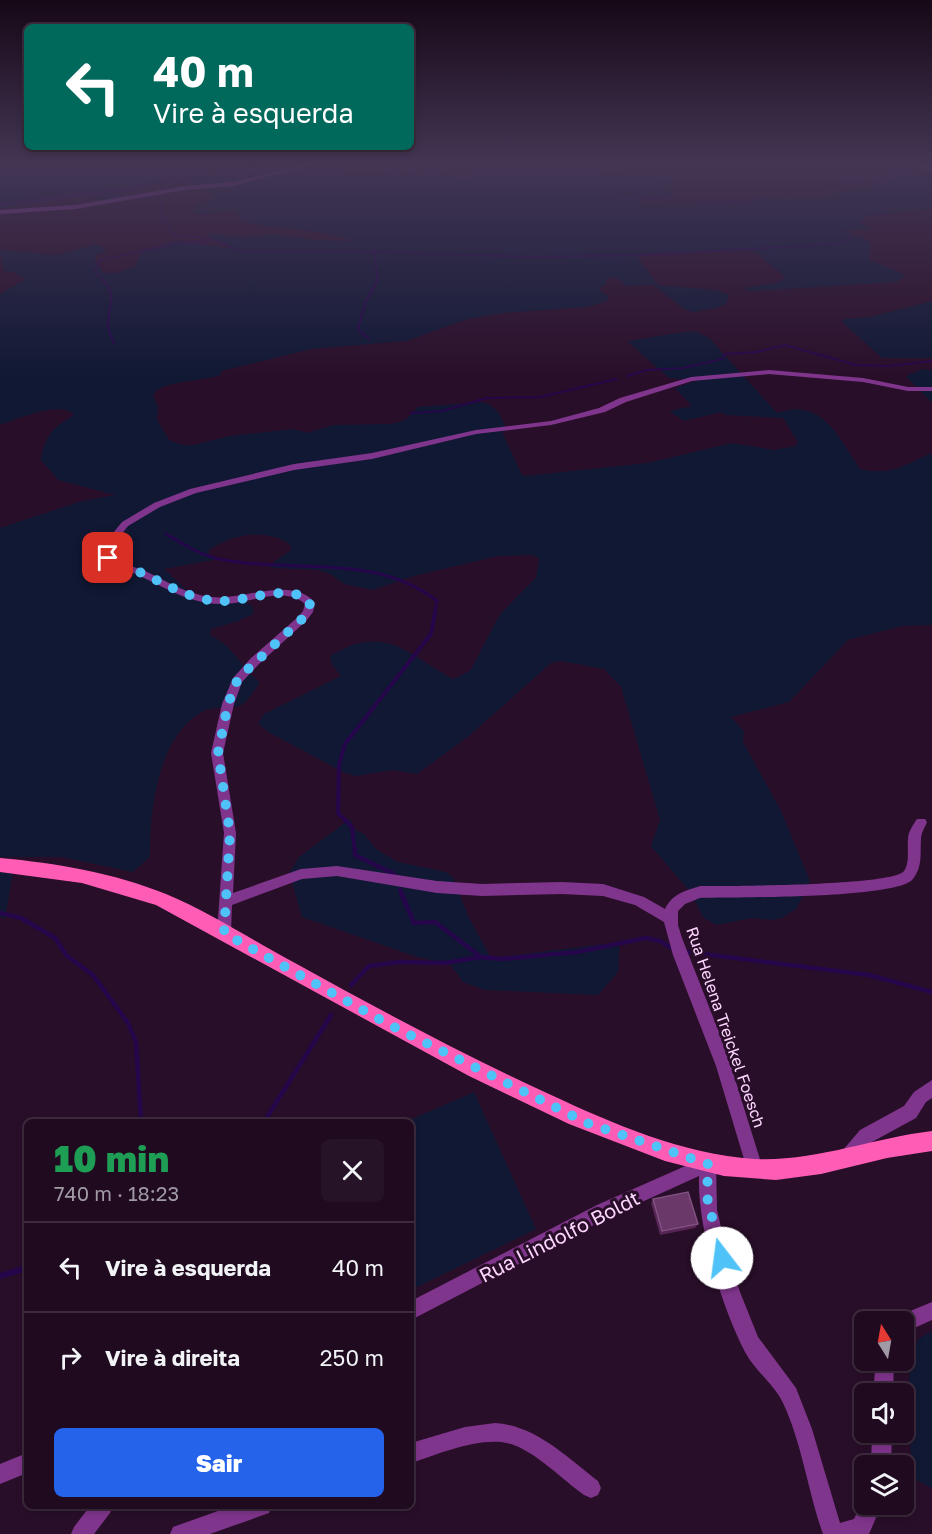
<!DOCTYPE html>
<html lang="pt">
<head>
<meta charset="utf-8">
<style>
  body { margin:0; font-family:"Golos Text",sans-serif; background:#271328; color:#f1f3f6; height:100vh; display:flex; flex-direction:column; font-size:22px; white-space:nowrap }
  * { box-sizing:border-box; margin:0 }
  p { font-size:20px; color:#a19aa4 }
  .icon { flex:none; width:33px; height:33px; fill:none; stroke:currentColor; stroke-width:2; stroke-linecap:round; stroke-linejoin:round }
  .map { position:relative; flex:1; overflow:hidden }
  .details { position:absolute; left:24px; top:1119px; width:390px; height:390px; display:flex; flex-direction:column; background:#1f0a1f; border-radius:9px; box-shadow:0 3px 9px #0003,0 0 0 2px #3c2b3d }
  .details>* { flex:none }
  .banner { position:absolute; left:24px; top:24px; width:390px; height:126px; border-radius:9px; box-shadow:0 3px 9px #0003,0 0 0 2px #3c2b3d; background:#00695c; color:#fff; overflow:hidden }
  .needle { width:39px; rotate:349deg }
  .buttons { position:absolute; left:854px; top:1311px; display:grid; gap:12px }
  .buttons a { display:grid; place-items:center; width:60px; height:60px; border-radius:9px; background:#1f0a1f; box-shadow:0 3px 9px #0003,0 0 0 2px #3c2b3d; font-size:30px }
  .pin { position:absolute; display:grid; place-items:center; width:51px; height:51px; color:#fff; margin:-26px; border-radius:12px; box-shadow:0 3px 9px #0006 }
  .me { position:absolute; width:66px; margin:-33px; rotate:345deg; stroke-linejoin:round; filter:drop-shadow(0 0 4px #0008) }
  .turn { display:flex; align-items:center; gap:21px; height:126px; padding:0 30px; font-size:27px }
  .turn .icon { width:78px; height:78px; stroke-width:2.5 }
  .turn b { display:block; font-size:42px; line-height:51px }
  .round { display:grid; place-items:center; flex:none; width:63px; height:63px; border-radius:9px; background:#271328 }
  .headline { display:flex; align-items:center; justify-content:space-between; height:102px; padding:0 30px }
  h1 { font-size:36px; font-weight:800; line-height:45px; color:#1e9e55 }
  .action { display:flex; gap:12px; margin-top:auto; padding:12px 30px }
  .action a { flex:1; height:69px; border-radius:9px; background:#2563eb; color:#fff; font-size:24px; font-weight:800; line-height:69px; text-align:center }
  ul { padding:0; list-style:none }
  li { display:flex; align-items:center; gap:18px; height:90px; padding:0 30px; border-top:2px solid #3c2b3d }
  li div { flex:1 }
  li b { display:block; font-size:22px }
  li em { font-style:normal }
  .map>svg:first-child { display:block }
</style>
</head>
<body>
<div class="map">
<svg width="932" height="1534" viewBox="0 0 932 1534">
  <rect width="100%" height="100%" fill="#290e29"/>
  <path fill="#101834" d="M0,164h278l-78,13 -31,2 -33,7 -136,17z
    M305,164h40l4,5 11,4 75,-5 9,1c11,11 12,10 29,9l-2,-6 6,-5 -2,-3h129l-1,4c21,11 50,8 73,10l-8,6 8,13 -40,3 9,4 106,-2 12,-4h49l64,-14 26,-9h30v34l-65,7 -8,6 12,7 -30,2 21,6 9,7 -2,16 34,14 2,1 -8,7 -145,9 -10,-3 34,-5 10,-5 -32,-27 -112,2 -4,5 20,27 59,5 12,5 -3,9 -10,4 -23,4 -9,-3 -31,-24 -28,1c-5,-7 -9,-10 -18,-8l-1,7 -6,3 1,4 8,4 -2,5 -20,6 -83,6 -36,6 -62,22 -95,8 -90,22v4c-17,6 -62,6 -68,20l5,12 -1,12 12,21 14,5h11l35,-9 65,-7 13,4 26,-8 59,-1 13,-4 13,-13 64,-5c15,3 20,16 25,28l-5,2 20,43 3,1 122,-13 85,-20 42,7 21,-4 3,-4 -15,-24 -58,-3 -4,-3 -37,9 -15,-10 23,-5 -17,-18 21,-7 -27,-3 -42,-37 63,-10 8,1 12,7 67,74c45,-16 61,24 83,56 33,7 43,-4 72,-16v172l-30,1 -54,14 -59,62 -58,15 13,14 -1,11 38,69 29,70 -14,28 -14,9 -10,2 -19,-2 -37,7 -13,-8 -12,-24 -40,-47 9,-26 -39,-133 -17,-18 -43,-8 -10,2 -82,73 -52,38 -24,-4 -37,6 -11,-3 -77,-41 -10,-9 6,-9 77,-38 -9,-11 -2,-9c55,-33 76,-3 123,23l17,-8 30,-57 36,-36 3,-19 -6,-4 -35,1 -84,20 -41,14 -29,-6 -14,-10 -11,-4 -48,-2 1,-5 19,-13 -1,-6c-27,-16 -56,-10 -81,6v5l10,4 -55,10 27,25 27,6 26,1 9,6v7l-15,7 -27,8 -1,6c29,15 27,30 50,47 -4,6 -11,18 -17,22 -11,6 -29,1 -41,8 -44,23 -53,101 -52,145l-17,15 -72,-15h-61v-329l82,-27 33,-6 -57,-15 -17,-20c3,-23 12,-33 33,-45 -12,-15 -57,4 -74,10v-131l26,-15 -13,-7 -9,-1 -4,-21 57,5 39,-11 12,7 -12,4 -1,6 9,12h13l18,-7 6,-14 34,-11 61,8 -30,-14 4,-2 32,4 30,-3 47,6 34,1c-35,-13 -77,-10 -113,-21l-3,-9 -40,4 -6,-2 5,-7 17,-8 -6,-10 -23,-6 63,-6z
    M121,192l2,3c-10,8 -24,5 -37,3 -24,-2 -61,8 -86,11v-3z
    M932,301v57h-50l-40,-36 1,-3 27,-2z
    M923,369l9,1v33l-26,-27z
    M350,819l5,11 9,4 12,15 22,13 48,10 7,5 16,41 22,40 129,-16 -2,30 -20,23 -113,-5 -22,-8 -12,-17 -37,-9 -112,-39 -13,-44 10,-16z
    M0,872h13l-8,47 -5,-2z
    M474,1092l62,137 -125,61v-168h-6z
    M932,1331v157l-20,-10c-1,-46 -11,-96 6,-139z"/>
  <path fill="#26064a" d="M285,164h20l-49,12 -97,7 -29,8 -130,15v-3l136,-17 33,-7 88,-6z"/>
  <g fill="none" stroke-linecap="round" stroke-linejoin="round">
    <path stroke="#26064a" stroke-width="1.5" d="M105,191l2,5 13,2
      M136,198l21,-1 5,4c-4,12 5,24 12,34l35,3 32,13h109l183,6 113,-2 187,-11 14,-2 5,-8
      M604,198l141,3 181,-32
      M374,251l4,30
      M104,281l-9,-9 5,-12 79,-17 29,-1"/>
    <path stroke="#26064a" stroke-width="2" d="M102,279c16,16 6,28 6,46 0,5 4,13 6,18
      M369,339l-11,-10 7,-26 13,-24
      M627,376l20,-6 36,-2 39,-9 3,-5 32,-2 28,-7 71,20 33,1 43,-5
      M411,413l31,-2 45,-13 53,-1 77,-18"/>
    <path stroke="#26064a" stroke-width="3" d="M166,534c19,11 36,22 58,26 71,13 152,-7 213,41l-3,14"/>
    <path stroke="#26064a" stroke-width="4" d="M355,852l-3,-25 -14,-14 1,-48 6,-21 86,-110 4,-21"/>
    <path stroke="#26064a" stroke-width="4.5" d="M355,850v5l39,19
      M400,890l14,33 21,-1 46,35
      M0,913l21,5 34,20 12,18 26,19 35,48 8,19 5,80
      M688,952l181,23 63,17
      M351,985l18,-19 30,-4 45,1 37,-6 21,2 75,-7 69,-14 14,3 15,9
      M264,1122l67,-107"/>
    <path stroke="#26064a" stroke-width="6" d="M0,1276l27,-8"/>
    <path fill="#80358c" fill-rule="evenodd" d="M306,164h9l-82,22 -48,4 -109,19 -76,5v-4l76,-5 109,-19 48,-4z
      M913,164l19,3v4l-19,-6z
      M769,370l94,8 45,9h24v4h-24l-45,-9 -94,-8 -77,7 -66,21 -21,10 -54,13 -75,9 -104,25 -78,11 -98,23 -36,14 -32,19 -14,18 -1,13c9,8 20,9 30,13 22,10 44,25 69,27 31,4 80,-22 103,6l-2,9 -7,9 -47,43 -17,18 -8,22 -11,49 13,80 -3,60 68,-24 36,-3 100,15 45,3 80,-2 41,2 41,13 21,12c7,-15 20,-18 35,-23 28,0 193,0 204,-15 6,-9 3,-22 4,-32 0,-7 5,-14 9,-20h8l2,3c-2,5 -6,11 -6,17 -1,14 2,27 -8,40 -16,20 -180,18 -213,19l-15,6 -7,7v14l4,13 44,112 37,119 -2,6 -6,2 -6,-2 -2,-6 -31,-103 -43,-111 -9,-33 -29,-17 -32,-9 -41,-2 -80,2 -45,-3 -100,-17 -35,3 -70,26 -1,28 -2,4 -5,2 -5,-2 -2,-4 7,-100 -13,-80 11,-49 11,-26 18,-20 47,-41 5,-6 2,-7c-21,-19 -57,0 -82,0 -32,1 -59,-17 -87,-30 -12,-5 -24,-6 -33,-16l1,-14 18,-22 32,-19 36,-14 104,-25 78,-11 104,-23 75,-9 48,-13 21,-10 71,-21z
      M932,1080v18l-6,4 -10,16 -44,24 -17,20 -6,2 -6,-2 -2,-6 2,-6 17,-20 44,-24 10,-14z
      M708,1156l6,2 2,6 1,46 9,39 14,43 18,45 38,51 16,41 28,94 14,-4 10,-21v6h18l-13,30h-46c-15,-42 -21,-91 -40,-131 -9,-19 -28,-32 -38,-51 -23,-44 -48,-126 -46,-176l-90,41 -198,103v-19l186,-96z
      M932,1302v18l-29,13v-11h-8l1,-5z
      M876,1360h18l-1,34h-20z
      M495,1423c40,2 72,34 103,58l3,7 -3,7 -7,3 -7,-3c-21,-15 -48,-43 -73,-51 -28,-9 -73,10 -100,19v-20l54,-16z
      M872,1432h20l-1,34h-20z
      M27,1453v20l-27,11v-20z
      M90,1506h23l-3,7 -16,21h-23l3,-7z
      M232,1506h40l-3,7 -59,21h-40l3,-7z"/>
    <path fill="#ff5db5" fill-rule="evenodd" d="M0,858c56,5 114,15 166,36 44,18 87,47 129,69 83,46 167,91 254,131 64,30 134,60 205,65 60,3 119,-21 178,-28v20l-45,7 -66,16 -45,6 -52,-4 -59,-15 -96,-37 -100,-48 -313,-171 -74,-22 -82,-11z"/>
  </g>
  <path fill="#582557" d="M653,1199l45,25 -3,4 -35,7 -9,-32z"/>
  <path fill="#6a3869" stroke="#815180" stroke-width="1.5" d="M688,1192l10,32 -36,7 -9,-32z"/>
  <linearGradient id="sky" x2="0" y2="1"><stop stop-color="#170817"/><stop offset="0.43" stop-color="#433654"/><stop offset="1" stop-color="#433654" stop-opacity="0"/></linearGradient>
  <rect width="932" height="379" fill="url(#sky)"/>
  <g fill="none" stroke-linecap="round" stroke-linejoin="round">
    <path stroke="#4fc3f7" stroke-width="10" stroke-dasharray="0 18" d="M108,558c6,8 19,9 29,13 28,12 55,31 87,30 21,0 72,-19 86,2l-2,9 -6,7 -56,52 -9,10 -9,23 -10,49 12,80 -6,100 164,91 163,81 36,18 121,41 -1,33 15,61"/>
  </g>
  <g text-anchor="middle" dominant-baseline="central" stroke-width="6" stroke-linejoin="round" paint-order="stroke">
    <g font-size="16" fill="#fdd6ff" stroke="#290e29">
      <text transform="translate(726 1027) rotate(71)">Rua Helena Treickel Foesch</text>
    </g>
    <g font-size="20" fill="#fdd6ff" stroke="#290e29">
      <text transform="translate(559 1236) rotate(-27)">Rua Lindolfo Boldt</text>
    </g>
  </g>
</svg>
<div class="buttons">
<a><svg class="needle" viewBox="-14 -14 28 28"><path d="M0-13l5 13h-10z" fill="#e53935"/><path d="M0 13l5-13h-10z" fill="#a19aa4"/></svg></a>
<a><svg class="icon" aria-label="sound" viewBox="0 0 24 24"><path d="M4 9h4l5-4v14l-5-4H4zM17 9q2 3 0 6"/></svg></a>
<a><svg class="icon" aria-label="layers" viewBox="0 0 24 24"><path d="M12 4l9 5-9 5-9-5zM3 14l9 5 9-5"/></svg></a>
</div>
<div class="pin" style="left:108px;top:558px;background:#d93025"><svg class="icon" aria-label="arrive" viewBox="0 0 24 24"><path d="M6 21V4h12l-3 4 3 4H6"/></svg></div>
<svg class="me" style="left:722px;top:1258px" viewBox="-20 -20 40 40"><circle r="19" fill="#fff"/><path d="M0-13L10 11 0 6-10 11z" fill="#4fc3f7"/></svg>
<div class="banner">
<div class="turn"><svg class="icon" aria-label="left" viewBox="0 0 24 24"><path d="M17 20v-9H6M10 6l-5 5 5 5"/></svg><div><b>40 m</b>Vire à esquerda</div></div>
</div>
<section class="details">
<div class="headline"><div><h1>10 min</h1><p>740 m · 18:23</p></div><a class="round"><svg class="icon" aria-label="close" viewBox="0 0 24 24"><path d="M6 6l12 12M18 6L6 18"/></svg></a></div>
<ul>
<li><svg class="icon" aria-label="left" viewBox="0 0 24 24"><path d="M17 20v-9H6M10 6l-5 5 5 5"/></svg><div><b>Vire à esquerda</b></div><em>40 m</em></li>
<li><svg class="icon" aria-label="right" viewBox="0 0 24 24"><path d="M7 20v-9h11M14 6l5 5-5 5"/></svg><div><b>Vire à direita</b></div><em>250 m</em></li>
</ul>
<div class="action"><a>Sair</a></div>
</section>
</div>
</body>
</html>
